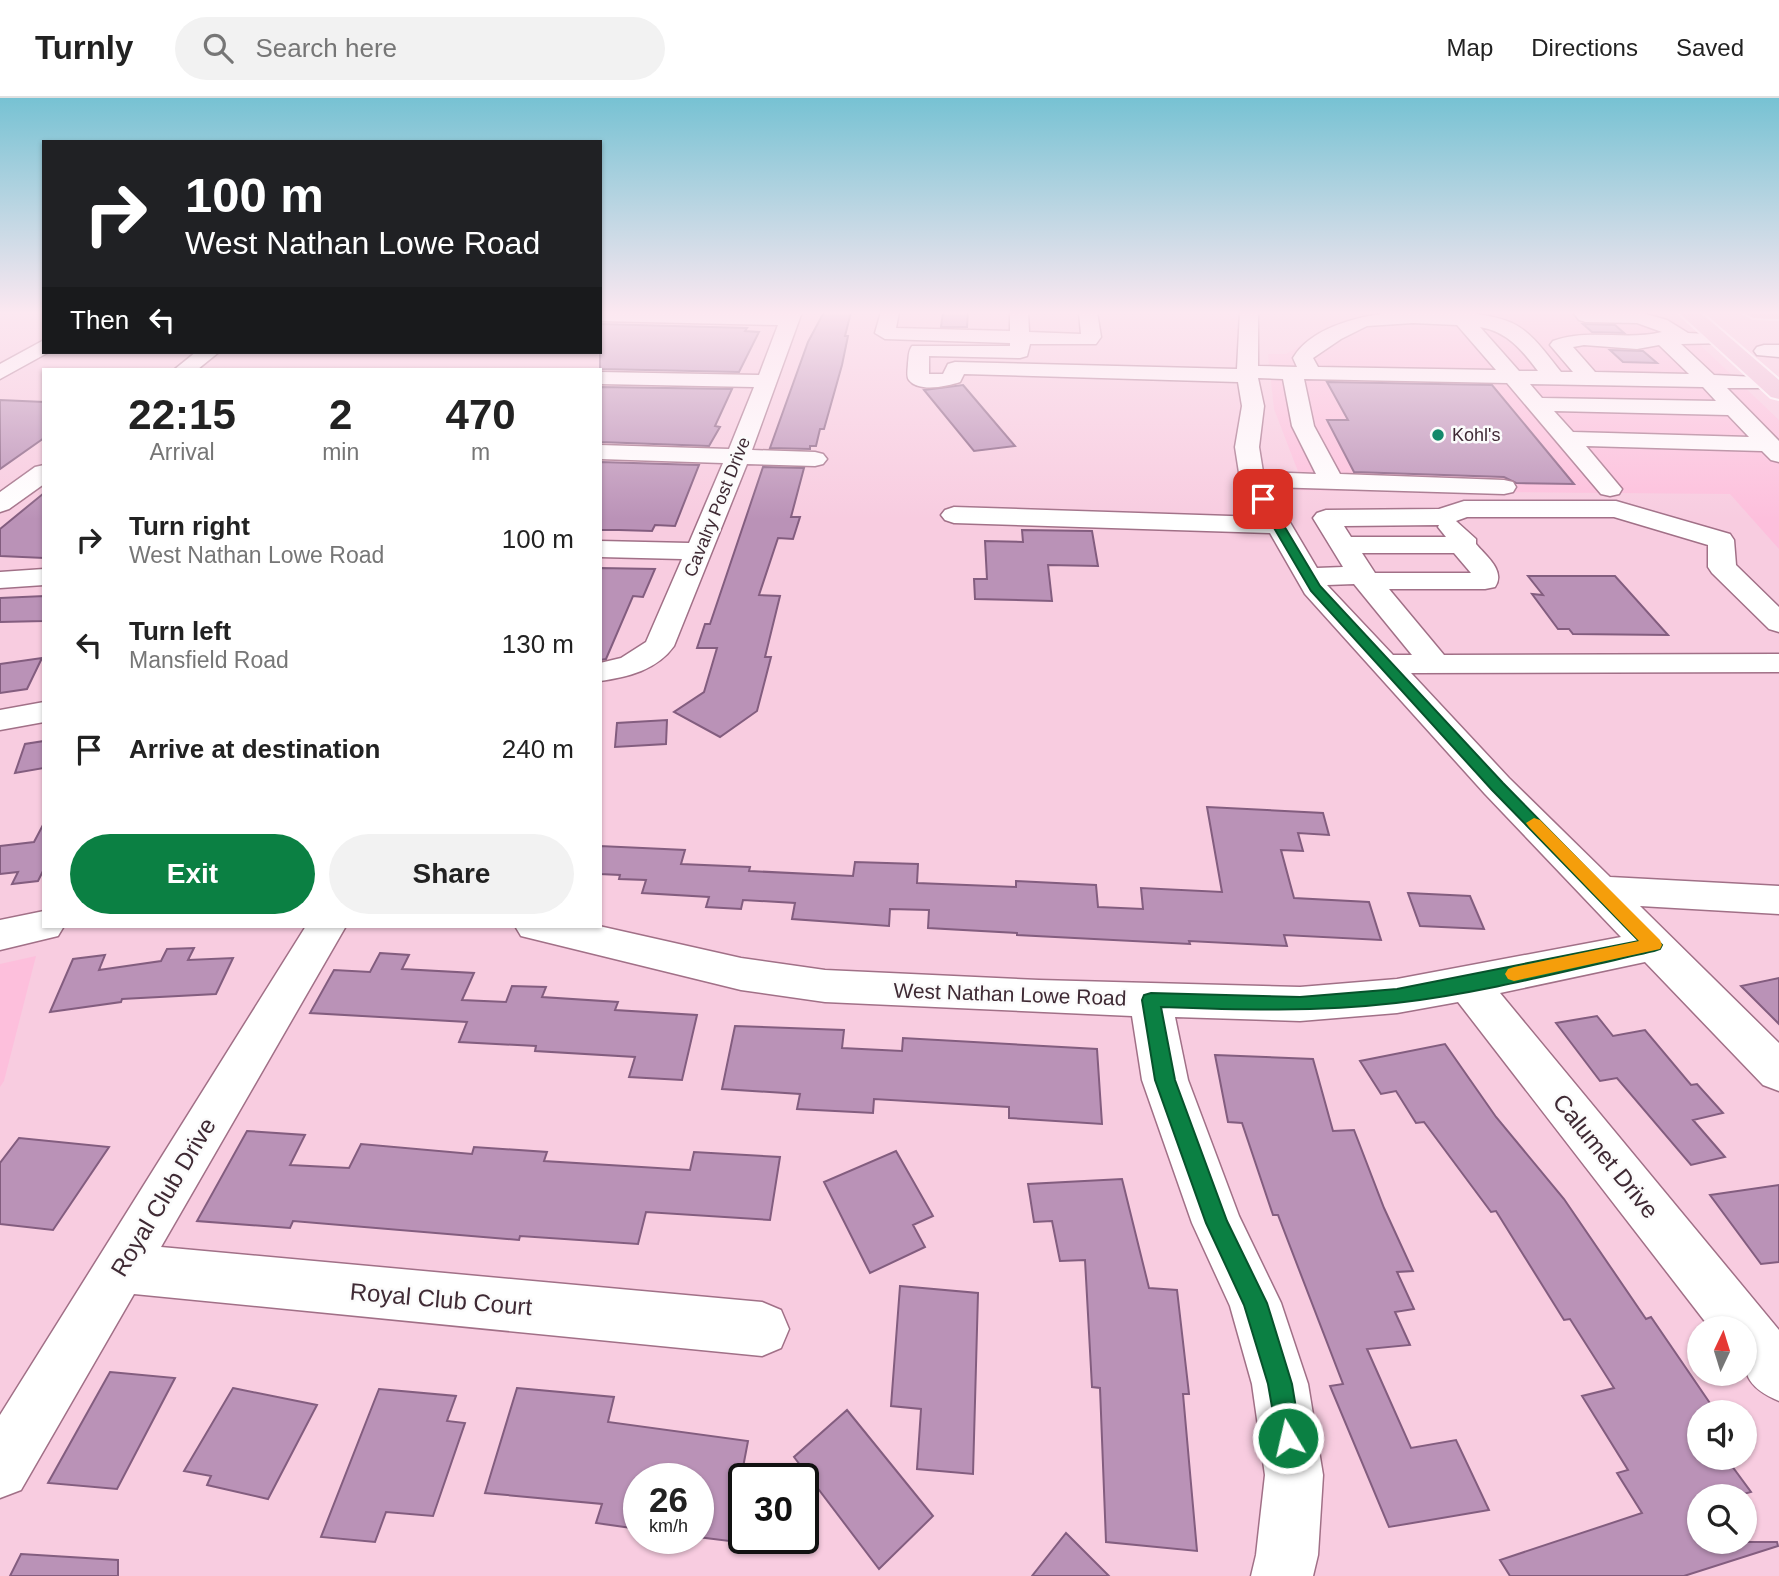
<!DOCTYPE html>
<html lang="en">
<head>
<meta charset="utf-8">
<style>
  body { margin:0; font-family:Helvetica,sans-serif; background:#f2f2f2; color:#222; height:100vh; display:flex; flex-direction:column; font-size:26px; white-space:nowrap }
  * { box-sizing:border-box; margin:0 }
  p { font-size:23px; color:#767676 }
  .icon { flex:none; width:38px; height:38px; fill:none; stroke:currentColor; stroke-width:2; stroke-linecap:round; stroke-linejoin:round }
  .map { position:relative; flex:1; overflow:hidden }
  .side { position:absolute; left:42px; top:270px; width:560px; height:560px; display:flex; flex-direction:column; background:#fff; border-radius:0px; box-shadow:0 2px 5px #0004 }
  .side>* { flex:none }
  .guide { position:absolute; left:42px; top:42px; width:560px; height:214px; border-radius:0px; box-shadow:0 2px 5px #0004; background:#202124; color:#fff; overflow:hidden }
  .needle { width:46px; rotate:4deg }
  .fabs { position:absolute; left:1687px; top:1218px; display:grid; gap:14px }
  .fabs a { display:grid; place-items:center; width:70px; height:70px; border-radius:50%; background:#fff; box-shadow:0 2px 5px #0004; font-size:35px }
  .speed { position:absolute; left:623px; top:1365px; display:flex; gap:14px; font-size:35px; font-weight:700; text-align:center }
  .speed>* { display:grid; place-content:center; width:91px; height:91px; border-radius:50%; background:#fff; box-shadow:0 2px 5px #0004; line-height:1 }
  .speed small { font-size:18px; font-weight:400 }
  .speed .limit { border:4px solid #111; border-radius:10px; background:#fff; color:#111 }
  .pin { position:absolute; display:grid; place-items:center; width:60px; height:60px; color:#fff; margin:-30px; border-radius:14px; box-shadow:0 4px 10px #0006 }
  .me { position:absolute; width:77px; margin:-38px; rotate:351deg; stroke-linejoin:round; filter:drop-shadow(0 0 5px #0008) }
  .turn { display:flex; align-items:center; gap:24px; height:147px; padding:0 28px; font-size:32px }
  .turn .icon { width:91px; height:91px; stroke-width:2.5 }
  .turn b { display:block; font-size:49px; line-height:60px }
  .then { display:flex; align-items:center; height:66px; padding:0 28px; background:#0003; gap:14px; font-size:26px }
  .eta { display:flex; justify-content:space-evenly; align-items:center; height:119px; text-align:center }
  .eta b { font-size:42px; font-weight:600; line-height:49px }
  .action { display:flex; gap:14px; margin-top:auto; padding:14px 28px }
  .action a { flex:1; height:80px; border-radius:42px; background:#0b8043; color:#fff; font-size:28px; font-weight:600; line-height:80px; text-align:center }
  .action a+a { background:#f2f2f2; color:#222 }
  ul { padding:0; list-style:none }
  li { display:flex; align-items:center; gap:21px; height:105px; padding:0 28px }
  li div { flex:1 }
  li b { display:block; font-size:26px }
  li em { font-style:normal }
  header { display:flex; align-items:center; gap:42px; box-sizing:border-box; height:98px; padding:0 35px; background:#fff; border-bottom:2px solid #e0e0e0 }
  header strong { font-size:33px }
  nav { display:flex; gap:38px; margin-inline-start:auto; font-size:24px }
  .search { width:490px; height:63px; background:#f2f2f2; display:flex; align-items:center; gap:18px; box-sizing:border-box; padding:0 24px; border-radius:38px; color:#767676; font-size:26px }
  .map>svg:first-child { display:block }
</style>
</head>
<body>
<header>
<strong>Turnly</strong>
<div class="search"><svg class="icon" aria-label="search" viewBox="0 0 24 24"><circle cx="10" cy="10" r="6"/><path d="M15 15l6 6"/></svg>Search here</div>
<nav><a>Map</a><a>Directions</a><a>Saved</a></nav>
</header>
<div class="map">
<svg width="1779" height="1478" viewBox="0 0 1779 1478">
  <rect width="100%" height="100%" fill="#f8cce0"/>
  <path fill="#fdbfdc" d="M1483,214l162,3 29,5 105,100v129l-49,-55 -453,-4 -7,-16h29l-25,-65 -6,-55h18l51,-30 33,-9z
    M36,858l-32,125 -4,6v-123z"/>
  <path fill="#ba92b7" stroke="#835d7f" stroke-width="2" d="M824,214h27l-6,24h3l-6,29 -18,64h-4l-4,17h-6v3l-40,-1 38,-106z
    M943,214h25l-1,15h-26z
    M600,226l147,4 -2,3 14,1 -20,40 -139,-3z
    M1583,226l32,1 9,8 -32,-1z
    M1610,252l33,1 14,12 -34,-1z
    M1327,284l165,3 82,99 -58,-1 -12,-6 -150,-5 -27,-52h21z
    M963,287l52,61 -41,5 -50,-61z
    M600,289l132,2 -17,37 5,1 -11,19 -109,-4z
    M0,302l44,2v36l-44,31z
    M600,364l99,3 -24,61 -20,-1 -3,6 -33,-1h-19z
    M763,369l41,1 -13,49h9l-7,22 -15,-1 -19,57 21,1 -15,61h6l-14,54 -37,26 -46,-25 30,-20 13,-44h-20l8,-24h5z
    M44,395v65l-44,-2v-27z
    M1022,432l70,1 6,35 -50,-1 4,36 -77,-2 -1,-20h13l-2,-38 38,1z
    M600,470l55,1 -12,28 -10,-1 -27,63 -6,1z
    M1528,478h87l53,59 -95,-1 -4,-5h-11l-26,-35 11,1z
    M44,498v25l-44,1v-24z
    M42,560l-15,31 -27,4v-29z
    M667,622l-1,24 -51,3 2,-24z
    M44,643v27l-29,5 10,-29z
    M1207,709l116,6 6,22 -31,-2 5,18 -22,-1 13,48 75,4 12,38 -97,-5 3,11 -98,-5 1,3 -173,-9v-2l-89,-5 1,-18 -39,-1 -1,17 -97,-7 3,-16 -52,-3 -2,9 -35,-2 3,-10 -67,-4 4,-13 -27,-1 1,-4 -20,-1v-28l85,4 -4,14 69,3 -1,4 104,5 2,-14 63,2 -1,19 99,4v-6l80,4 2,22 45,2 -2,-21 81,4z
    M44,725v46l-6,12 -26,3 6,-12 -18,2v-28l34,-4z
    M1408,795l62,3 14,33 -64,-3z
    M194,850l-6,12 45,-2 -17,36 -94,5 -1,3 -71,10 23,-53 32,-4 -6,15 62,-9 6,-12z
    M380,855l29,2 -7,14 72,4 -12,27 44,2 6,-16 34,1 -4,10 76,5 -3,8 82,5 -15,65 -53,-3 6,-20 -100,-6 1,-5 -77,-4 8,-20 -157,-9 24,-43 36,2z
    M1779,880v46l-38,-38z
    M1597,918l16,20 32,-6 46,55 6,-1 26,29 -30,7 32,37 -34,8 -74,-87 -17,3 -44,-58z
    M735,928l109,4 -2,18 60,3 1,-13 194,11 5,75 -93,-6v-11l-135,-8 -1,14 -76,-4 3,-15 -78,-5z
    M1445,946l51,73 68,82 82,120 5,-2 65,95h-17v46h27l25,34 -15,4h-37v46h78l1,4 -94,30h-174l-10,-16 142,-47 -25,-40 11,-3 -46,-74 32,-8 -44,-69 -6,1 -68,-109 -5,1 -67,-90 -8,1 -20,-32 -15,3 -21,-33z
    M1215,957l98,4 20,72 21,-1 30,78 29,63 -16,1 17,37 -19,3 15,33 -43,4 44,99 45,-8 33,70 -100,17 -59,-141 13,-2 -65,-169h-5l-31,-92 -14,-1z
    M247,1033l58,4 -15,30 59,3 12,-24 111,10 2,-7 73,5 -3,9 146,9 4,-18 86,5 -10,63 -124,-8 -8,32 -118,-8 -1,4 -226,-19 -3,7 -93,-7z
    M19,1040l90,9 -56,83 -53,-6v-61z
    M896,1053l37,65 -20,9 12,22 -55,26 -46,-91z
    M1122,1081l27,109 28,2 12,104h-6l14,157 -91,-9 -6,-154 -8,-1 -7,-127 -25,1 -8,-40 -18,1 -6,-38z
    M1779,1087v77l-18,2 -51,-69z
    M900,1188l78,7 -5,181 -56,-5 4,-60 -30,-3z
    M110,1274l65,6 -58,111 -69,-6z
    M233,1290l84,17 -49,94 -61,-14 4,-9 -27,-5z
    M517,1290l97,9 -6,25 140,19 -19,100 -31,-4v-58h-59v50l-43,-6 6,-19 -117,-11z
    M379,1291l77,7 -9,25 18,2 -32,93 -47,-4 -11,30 -54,-5z
    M847,1312l86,106 -54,53 -85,-112z
    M1066,1435l43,43h-77z
    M21,1456l97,6v16h-108z"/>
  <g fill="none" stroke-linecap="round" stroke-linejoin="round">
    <defs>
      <path id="minor" d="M600,214h202l-50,138 63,2 8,2 4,5 -4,5 -8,2 -68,-2 -73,182c-17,24 -46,31 -74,35v-18l21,-5 25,-16 36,-83 -82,-2v-16l89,2 34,-80 -123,-4v-14l129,4 25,-62 -154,-3v-12l159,3 19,-50 -178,-4z
        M881,214h18l-3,16 114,3v-19h18l1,20 52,2 -2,-22h18l4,25 -5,7h-66l-3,12 -7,2 -91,-2v18h14l5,-10 7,-2 282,7 3,-57h18v54l39,1 -4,-9c32,-55 169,-56 219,-35 20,9 35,32 49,49h12l-23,-27 3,-4c36,-13 72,0 109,-9l-25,-9 -51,-1 -7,-2 -6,-8h66l28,8 21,13 38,2 3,4 -3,4 -45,1 33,31 62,3 3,5 -10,5h-42l52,53v21l-8,-2 -9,-9 -176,-5 36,43 -3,5 -9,2 -9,-2 -94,-111 -203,-4 10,47 26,48 164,6 9,2 3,5 -3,5 -9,2 -235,-7 48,81 26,-1 -30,-49 4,-5 9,-3 113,-1 25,-8h152l114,33 4,6 2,25 43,42v25l-10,-3 -57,-56 -4,-6v-22l-94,-28h-147l-11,4 20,18v5c10,12 30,27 19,43l-10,2h-96l55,66 335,-1v18l-368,1 98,105 101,99 169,9v28l-139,-8 139,137v48l-16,-6 -118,-123 -145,31 279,337v71c-41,-18 -34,-33 -34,-73h-35l-252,-326 -61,11 -97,8 -125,-4 13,63 51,136 42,87 27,81 15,91 -5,80 -5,21h-62l5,-21 9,-80 -13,-91 -22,-78 -38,-83 -50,-143 -10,-64 -307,-14 -84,-12 -220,-54 -6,-10h84l142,32 84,12 214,10 261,7 97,-8 224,-42 -136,-143 -180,-200 -35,-61 -316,-10 -9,-3 -4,-5 4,-5 9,-3 307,10 -21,-38 -5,-32 7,-41 -4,-24 -274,-8 -4,8c-12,4 -41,11 -51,-2 -3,-4 -1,-12 -1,-17 1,-7 0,-11 4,-17h98v-3l-125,-4 -10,-6zM1413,225l44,2 39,45 -178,-3 -5,-9 28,-19 26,-13zM1480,229c28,5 42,23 58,44h-19zM1584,247l53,4 22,-4 30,29 -94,-2 -22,-25zM1258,280l25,1 9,47 24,48 -53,-2 -4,-25 5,-41zM1530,286l173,3 13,14 -174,-3zM1554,313l174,4 21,22 -176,-5zM1439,427l-1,2 8,10h-95l-7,-11zM1362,455h92l17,20h-96zM1354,486l58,71h-19l-66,-70z
        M44,242v12h5l-49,27v-15z
        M1764,247h15v12l-22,-2 -3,-4 3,-4z
        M196,254h23l-21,17h-23z
        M44,367v19l-35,25 -9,3v-20l35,-25z
        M44,471v16l-44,3v-16z
        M44,604v20l-44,8v-20z
        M44,813v15h20l-6,10 -58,14v-30z
        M306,828h40l-185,321 601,55 19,8 8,19 -8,19 -19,8 -628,-62 -113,196 -21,8v-83z"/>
      <path id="major" d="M1678,214h22l79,68v19l-8,-2z
        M1743,214h36v7l-26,-1z"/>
    </defs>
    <use href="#minor" stroke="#a17087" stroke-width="3"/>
    <use href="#major" stroke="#fff" stroke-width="4"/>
    <use href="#minor" fill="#fff" fill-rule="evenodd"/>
    <use href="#major" fill="#efc0d7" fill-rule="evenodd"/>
  </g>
  <linearGradient id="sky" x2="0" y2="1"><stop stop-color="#77c2d3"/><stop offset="0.51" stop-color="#fce8f1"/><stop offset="1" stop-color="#fce8f1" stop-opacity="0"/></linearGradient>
  <rect width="1779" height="421" fill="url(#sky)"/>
  <path fill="#0b8043" stroke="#07532c" stroke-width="2" d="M1263,398l5,3 52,87 183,197 159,162 -2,4 -6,2c-85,19 -171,42 -258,52 -78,9 -156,7 -235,4l14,73 52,141 40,82 25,81 9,54 -4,9 -9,3 -9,-3 -11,-63 -24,-79 -38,-82 -51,-143 -13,-80 2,-5 7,-2 149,4 97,-8 242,-48 -147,-151 -181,-199 -54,-92z"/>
  <path fill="#f59e0b" d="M1534,720l6,2 120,120 2,5 -2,4 -146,32 -6,-2 -3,-5 3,-5 6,-2 125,-26 -110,-114 -3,-4z"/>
  <circle fill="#13896b" stroke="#fbfbfb" stroke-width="2.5" cx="1438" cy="337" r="7"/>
  <g text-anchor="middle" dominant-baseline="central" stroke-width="5" stroke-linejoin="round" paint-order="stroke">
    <g font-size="18" fill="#3f2a34" stroke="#fbfbfb" text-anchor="start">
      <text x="1452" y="337">Kohl's</text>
    </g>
    <g font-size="18" fill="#3f2a34" stroke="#fbfbfb">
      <text transform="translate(717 409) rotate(-68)">Cavalry Post Drive</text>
    </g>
    <g font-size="21" fill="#3f2a34" stroke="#fbfbfb">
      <text transform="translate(1010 896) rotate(2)">West Nathan Lowe Road</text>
    </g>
    <g font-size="24" fill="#3f2a34" stroke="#fbfbfb">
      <text transform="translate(1606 1058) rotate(51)">Calumet Drive</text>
      <text transform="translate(163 1099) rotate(-59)">Royal Club Drive</text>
      <text transform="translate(441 1201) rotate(5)">Royal Club Court</text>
    </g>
  </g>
</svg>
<div class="fabs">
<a><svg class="needle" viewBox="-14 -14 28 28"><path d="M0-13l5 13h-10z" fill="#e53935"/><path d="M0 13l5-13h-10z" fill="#767676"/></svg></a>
<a><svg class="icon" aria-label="sound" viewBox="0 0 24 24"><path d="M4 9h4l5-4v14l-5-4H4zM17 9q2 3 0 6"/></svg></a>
<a><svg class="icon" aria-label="search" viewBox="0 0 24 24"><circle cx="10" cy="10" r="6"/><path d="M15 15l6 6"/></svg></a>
</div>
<div class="speed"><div>26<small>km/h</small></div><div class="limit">30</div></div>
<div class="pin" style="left:1263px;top:401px;background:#d93025"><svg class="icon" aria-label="arrive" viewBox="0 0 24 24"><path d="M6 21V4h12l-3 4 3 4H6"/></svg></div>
<svg class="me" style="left:1288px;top:1340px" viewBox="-20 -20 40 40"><circle r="17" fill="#0b8043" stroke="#fff" stroke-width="3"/><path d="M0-11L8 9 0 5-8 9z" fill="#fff"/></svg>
<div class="guide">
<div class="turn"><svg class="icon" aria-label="right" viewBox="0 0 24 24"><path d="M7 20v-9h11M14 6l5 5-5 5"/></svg><div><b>100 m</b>West Nathan Lowe Road</div></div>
<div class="then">Then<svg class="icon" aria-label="left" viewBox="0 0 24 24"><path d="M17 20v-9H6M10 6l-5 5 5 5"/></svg></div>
</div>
<section class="side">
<div class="eta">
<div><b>22:15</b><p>Arrival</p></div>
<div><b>2</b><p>min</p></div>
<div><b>470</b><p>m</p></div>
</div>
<ul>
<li><svg class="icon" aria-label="right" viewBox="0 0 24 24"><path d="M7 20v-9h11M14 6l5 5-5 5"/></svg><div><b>Turn right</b><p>West Nathan Lowe Road</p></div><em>100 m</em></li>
<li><svg class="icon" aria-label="left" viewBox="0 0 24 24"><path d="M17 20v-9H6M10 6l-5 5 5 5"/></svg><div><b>Turn left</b><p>Mansfield Road</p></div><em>130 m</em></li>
<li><svg class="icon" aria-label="arrive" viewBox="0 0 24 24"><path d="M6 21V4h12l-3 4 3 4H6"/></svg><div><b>Arrive at destination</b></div><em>240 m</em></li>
</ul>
<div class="action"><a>Exit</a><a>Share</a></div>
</section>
</div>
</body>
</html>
